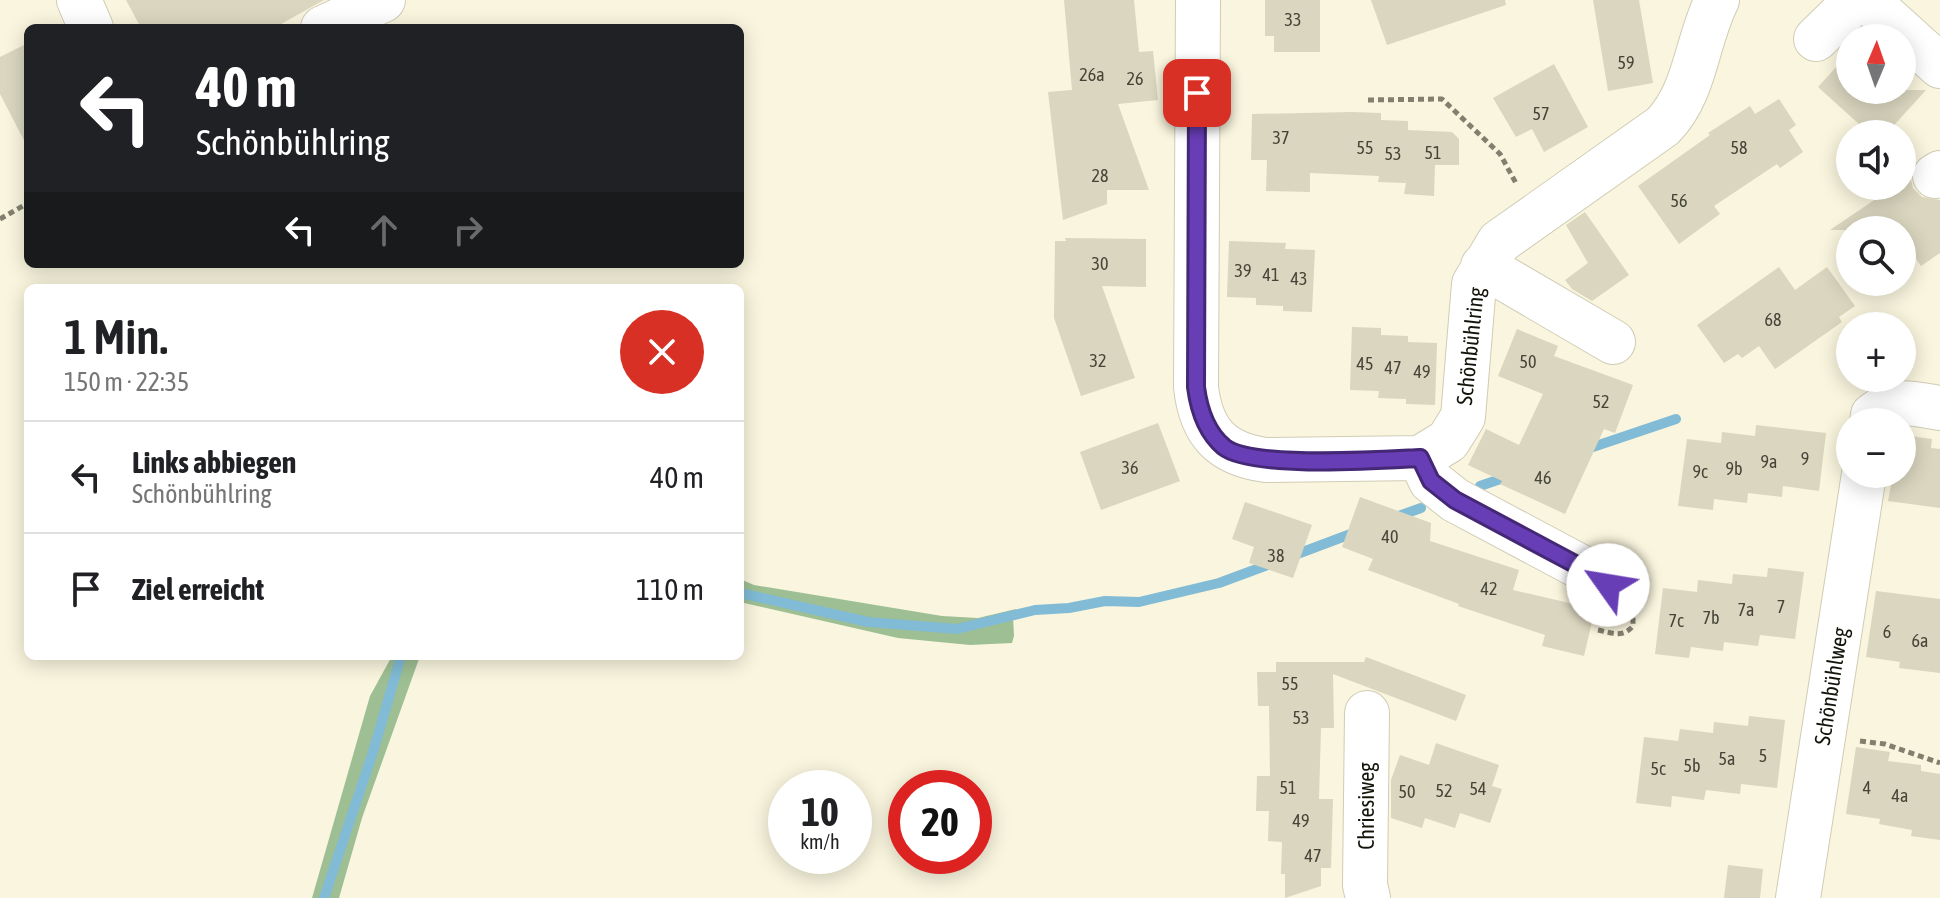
<!DOCTYPE html>
<html lang="de">
<head>
<meta charset="utf-8">
<style>
  body { margin:0; font-family:"Asap Condensed",sans-serif; background:#f6f6f6; color:#202124; height:100vh; display:flex; flex-direction:column; font-size:30px; white-space:nowrap }
  * { box-sizing:border-box; margin:0 }
  p { font-size:26px; color:#757577 }
  .icon { flex:none; width:44px; height:44px; fill:none; stroke:currentColor; stroke-width:2; stroke-linecap:round; stroke-linejoin:round }
  .map { position:relative; flex:1; overflow:hidden }
  .drawer { position:absolute; left:24px; top:284px; width:720px; height:376px; display:flex; flex-direction:column; background:#fff; border-radius:12px; box-shadow:0 4px 20px #0003 }
  .drawer>* { flex:none }
  .banner { position:absolute; left:24px; top:24px; width:720px; height:244px; border-radius:12px; box-shadow:0 4px 20px #0003; background:#202124; color:#fff; overflow:hidden }
  .needle { width:52px; rotate:2deg }
  .fabs { position:absolute; left:1836px; top:24px; display:grid; gap:16px }
  .fabs a { display:grid; place-items:center; width:80px; height:80px; border-radius:50%; background:#fff; box-shadow:0 4px 20px #0003; font-size:40px }
  .speed { position:absolute; left:768px; top:770px; display:flex; gap:16px; font-size:40px; font-weight:700; text-align:center }
  .speed>* { display:grid; place-content:center; width:104px; height:104px; border-radius:50%; background:#fff; box-shadow:0 4px 20px #0003; line-height:1 }
  .speed small { font-size:20px; font-weight:400 }
  .speed .limit { border:12px solid #d22; background:#fff; color:#111 }
  .pin { position:absolute; display:grid; place-items:center; width:68px; height:68px; color:#fff; margin:-34px; border-radius:16px; box-shadow:0 4px 12px #0006 }
  .me { position:absolute; width:88px; margin:-44px; rotate:302deg; stroke-linejoin:round; filter:drop-shadow(0 0 6px #0008) }
  .turn { display:flex; align-items:center; gap:28px; height:168px; padding:0 40px; font-size:36px }
  .turn .icon { width:104px; height:104px; stroke-width:2.5 }
  .turn b { display:block; font-size:56px; line-height:68px }
  .lanes { display:flex; align-items:center; height:76px; padding:0 40px; background:#0003; justify-content:center; gap:40px; direction:ltr }
  .lanes .off { opacity:.35 }
  .round { display:grid; place-items:center; flex:none; width:84px; height:84px; border-radius:42px; background:#f6f6f6 }
  .summary { display:flex; align-items:center; justify-content:space-between; height:136px; padding:0 40px }
  h1 { font-size:48px; font-weight:600; line-height:60px }
  ul { padding:0; list-style:none }
  li { display:flex; align-items:center; gap:24px; height:112px; padding:0 40px; border-top:2px solid #e0e0e0 }
  li div { flex:1 }
  li b { display:block; font-size:30px }
  li em { font-style:normal }
  .map>svg:first-child { display:block }
</style>
</head>
<body>
<div class="map">
<svg width="1940" height="898" viewBox="0 0 1940 898">
  <rect width="100%" height="100%" fill="#f9f5de"/>
  <path fill="#9ebf93" d="M740,579l14,6 188,31 36,2 38,-9 -3,8 1,19 -2,7 -42,2 -72,-7 -158,-36z
    M392,656h28l-58,162 -23,80h-27l58,-202z"/>
  <g fill="none" stroke-linecap="round" stroke-linejoin="round">
    <path stroke="#81bbd5" stroke-width="10" d="M1584,450l92,-31
      M1480,486l32,-11
      M1393,518l28,-10
      M1292,556l64,-24
      M740,593l128,29 89,7 78,-19 34,-2 36,-7 34,1 80,-19 54,-20
      M324,898l49,-146 28,-96"/>
  </g>
  <path fill="#dad6bf" d="M126,0h198l-50,28h-133z
    M1064,0h70l5,52 14,-1 5,49 -40,4 31,86h-42v14l-44,16 -15,-128 24,-2z
    M1265,0h55v52h-46v-16h-9z
    M1371,0h134l1,5 -119,40z
    M1593,0h46l14,83 -45,8z
    M28,43v105l-28,-54v-37z
    M1850,52v38h76l-40,44h-16l-52,-47z
    M1554,64l34,63 -44,25 -12,-23 -16,8 -23,-39z
    M1779,99l17,26 -7,5 14,22 -23,16 -3,-4 -63,42 6,8 -41,30 -41,-58 72,-51 -2,-2 42,-27 5,8z
    M1352,112l29,1v7l27,1v9l44,2 7,7v26h-24l-1,31 -30,-2 2,-11 -28,-1 1,-6 -69,-3v19l-44,-1 1,-31h-16l1,-46z
    M1910,176l3,12 9,9 18,3v53l-19,13 -19,-28v-8h-72l65,-44h7v-4z
    M1585,212l44,63 -37,26 -20,-12 -7,-9 23,-17 -22,-38z
    M1065,238l81,1v48l-44,-1 33,92 -54,18 -27,-78 1,-77h11z
    M1229,241l57,2 -1,6 30,1 -3,62 -29,-1v-5l-27,-1v-7l-29,-1z
    M1779,267l16,23 32,-23 28,39 -16,11 3,5 -67,47 -16,-23 -17,12 -4,-4 -14,9 -27,-38z
    M1352,327l29,1v7l27,1v6l29,1 -2,62 -29,-1v-5l-28,-1 1,-7 -29,-1z
    M1517,329l41,17 -4,10 79,29 -18,48 -11,-4 -39,85 -65,-30 2,-3 -34,-16 18,-36 33,16 24,-51 -45,-18z
    M1158,423l22,58 -79,29 -21,-58z
    M1756,425l70,8 -7,58 -36,-5 -1,11 -34,-4 -1,10 -33,-4 -1,11 -35,-4 9,-67 34,4 1,-11 33,4z
    M1902,435l30,4 -1,9 9,1v59l-52,-7 5,-27h9z
    M1360,497l71,26 -1,18 89,29 -6,20 82,19 -11,47 -42,-10 3,-11 -87,-29 1,-2 -91,-34 5,-11 -31,-12z
    M1245,502l67,23 -19,53 -44,-15 5,-16 -22,-8z
    M1768,568l36,4 -9,67 -35,-4 -2,11 -34,-4 -1,9 -32,-4 -2,11 -34,-4 8,-66 34,4 1,-12 34,4 1,-10 34,3z
    M1876,591l64,8v74l-41,-5 1,-6 -34,-5z
    M1366,657l100,38 -10,26 -123,-47 1,54h-13l-2,71h14l-2,69h-10v18l-36,12v-24h-4l1,-32 -14,-1 1,-30h-13l1,-35h13l-1,-70h-11l-1,-34h19v-10h88z
    M1749,716l36,4 -8,68 -36,-4 -1,10 -34,-4 -2,10 -32,-4 -1,11 -35,-4 8,-66 34,4 2,-12 33,4 1,-11 34,4z
    M1436,743l63,22 -7,21 10,3 -12,34 -30,-10 -5,15 -30,-10 -3,10 -31,-10v-38l9,-25 29,10z
    M1856,747l34,5 -2,9 33,4v6l19,3v66l-29,-4 1,-6 -33,-6 1,-5 -34,-5z
    M1728,865l35,4 -3,29h-36z"/>
  <g fill="none" stroke-linecap="round" stroke-linejoin="round">
    <defs>
      <path id="minor" d="M79,0l12,28
        M1198,0l-2,387c5,45 25,67 70,73l154,-2 28,-17 15,-24 11,-133 25,-42 164,-116c33,-34 33,-84 54,-126
        M1867,0l73,66
        M323,28l60,-28
        M1816,39l40,-39
        M1935,176l5,-3
        M1483,266l130,76
        M1872,422l1,-7c23,-18 39,-11 67,-7
        M1420,458l11,23 24,19 135,72 18,13
        M1367,713l-2,172 3,13
        M1798,898l66,-424"/>
    </defs>
    <use href="#minor" stroke="#d0ccb5" stroke-width="46"/>
    <path stroke="#827f6f" stroke-width="5" stroke-dasharray="6 4" stroke-linecap="butt" d="M1368,100l74,-1 58,55 17,31
      M0,219l28,-16
      M1598,630c14,3 25,8 35,-4v-14
      M1860,741l25,3 55,19"/>
    <use href="#minor" stroke="#fff" stroke-width="44"/>
  </g>
  <g fill="none" stroke-linecap="round" stroke-linejoin="round">
    <defs>
      <path id="route" d="M1197,93l-1,294c3,23 10,45 28,60 28,22 156,13 196,11l11,23 24,19 135,72 18,13"/>
    </defs>
    <use href="#route" stroke="#442876" stroke-width="20"/>
    <use href="#route" stroke="#683eb6" stroke-width="14"/>
  </g>
  <g text-anchor="middle" dominant-baseline="central" stroke-width="6" stroke-linejoin="round" paint-order="stroke">
    <g font-size="18" fill="#464438">
      <text x="1293" y="19">33</text>
      <text x="1626" y="62">59</text>
      <text x="1092" y="74">26a</text>
      <text x="1135" y="78">26</text>
      <text x="1541" y="113">57</text>
      <text x="1281" y="137">37</text>
      <text x="1365" y="147">55</text>
      <text x="1739" y="147">58</text>
      <text x="1433" y="152">51</text>
      <text x="1393" y="153">53</text>
      <text x="1100" y="175">28</text>
      <text x="1679" y="200">56</text>
      <text x="1100" y="263">30</text>
      <text x="1243" y="270">39</text>
      <text x="1271" y="274">41</text>
      <text x="1299" y="278">43</text>
      <text x="1773" y="319">68</text>
      <text x="1098" y="360">32</text>
      <text x="1528" y="361">50</text>
      <text x="1365" y="363">45</text>
      <text x="1393" y="367">47</text>
      <text x="1422" y="371">49</text>
      <text x="1601" y="401">52</text>
      <text x="1805" y="458">9</text>
      <text x="1769" y="461">9a</text>
      <text x="1130" y="467">36</text>
      <text x="1734" y="468">9b</text>
      <text x="1700" y="471">9c</text>
      <text x="1543" y="477">46</text>
      <text x="1390" y="536">40</text>
      <text x="1276" y="555">38</text>
      <text x="1489" y="588">42</text>
      <text x="1781" y="606">7</text>
      <text x="1746" y="609">7a</text>
      <text x="1711" y="617">7b</text>
      <text x="1676" y="620">7c</text>
      <text x="1887" y="631">6</text>
      <text x="1920" y="640">6a</text>
      <text x="1290" y="683">55</text>
      <text x="1301" y="717">53</text>
      <text x="1763" y="755">5</text>
      <text x="1727" y="758">5a</text>
      <text x="1692" y="765">5b</text>
      <text x="1658" y="768">5c</text>
      <text x="1288" y="787">51</text>
      <text x="1867" y="787">4</text>
      <text x="1478" y="788">54</text>
      <text x="1444" y="790">52</text>
      <text x="1407" y="791">50</text>
      <text x="1900" y="795">4a</text>
      <text x="1301" y="820">49</text>
      <text x="1313" y="855">47</text>
    </g>
    <g font-size="22" fill="#15140b" stroke="#fff">
      <text transform="translate(1470 346) rotate(-84)">Schönbühlring</text>
      <text transform="translate(1831 686) rotate(-81)">Schönbühlweg</text>
      <text transform="translate(1366 806) rotate(-90)">Chriesiweg</text>
    </g>
  </g>
</svg>
<div class="fabs">
<a><svg class="needle" viewBox="-14 -14 28 28"><path d="M0-13l5 13h-10z" fill="#e53935"/><path d="M0 13l5-13h-10z" fill="#757577"/></svg></a>
<a><svg class="icon" aria-label="sound" viewBox="0 0 24 24"><path d="M4 9h4l5-4v14l-5-4H4zM17 9q2 3 0 6"/></svg></a>
<a><svg class="icon" aria-label="search" viewBox="0 0 24 24"><circle cx="10" cy="10" r="6"/><path d="M15 15l6 6"/></svg></a>
<a>+</a>
<a>−</a>
</div>
<div class="speed"><div>10<small>km/h</small></div><div class="limit">20</div></div>
<div class="pin" style="left:1197px;top:93px;background:#d93025"><svg class="icon" aria-label="arrive" viewBox="0 0 24 24"><path d="M6 21V4h12l-3 4 3 4H6"/></svg></div>
<svg class="me" style="left:1608px;top:585px" viewBox="-20 -20 40 40"><circle r="19" fill="#fff"/><path d="M0-13L10 11 0 6-10 11z" fill="#683eb6"/></svg>
<div class="banner">
<div class="turn"><svg class="icon" aria-label="left" viewBox="0 0 24 24"><path d="M17 20v-9H6M10 6l-5 5 5 5"/></svg><div><b>40 m</b>Schönbühlring</div></div>
<div class="lanes"><svg class="icon" aria-label="left" viewBox="0 0 24 24"><path d="M17 20v-9H6M10 6l-5 5 5 5"/></svg><svg class="icon off" aria-label="ahead" viewBox="0 0 24 24"><path d="M12 20V5M6 11l6-6 6 6"/></svg><svg class="icon off" aria-label="right" viewBox="0 0 24 24"><path d="M7 20v-9h11M14 6l5 5-5 5"/></svg></div>
</div>
<section class="drawer">
<div class="summary"><div><h1>1 Min.</h1><p>150 m · 22:35</p></div><a class="round" style="background:#d93025;color:#fff"><svg class="icon" aria-label="close" viewBox="0 0 24 24"><path d="M6 6l12 12M18 6L6 18"/></svg></a></div>
<ul>
<li><svg class="icon" aria-label="left" viewBox="0 0 24 24"><path d="M17 20v-9H6M10 6l-5 5 5 5"/></svg><div><b>Links abbiegen</b><p>Schönbühlring</p></div><em>40 m</em></li>
<li><svg class="icon" aria-label="arrive" viewBox="0 0 24 24"><path d="M6 21V4h12l-3 4 3 4H6"/></svg><div><b>Ziel erreicht</b></div><em>110 m</em></li>
</ul>
</section>
</div>
</body>
</html>
